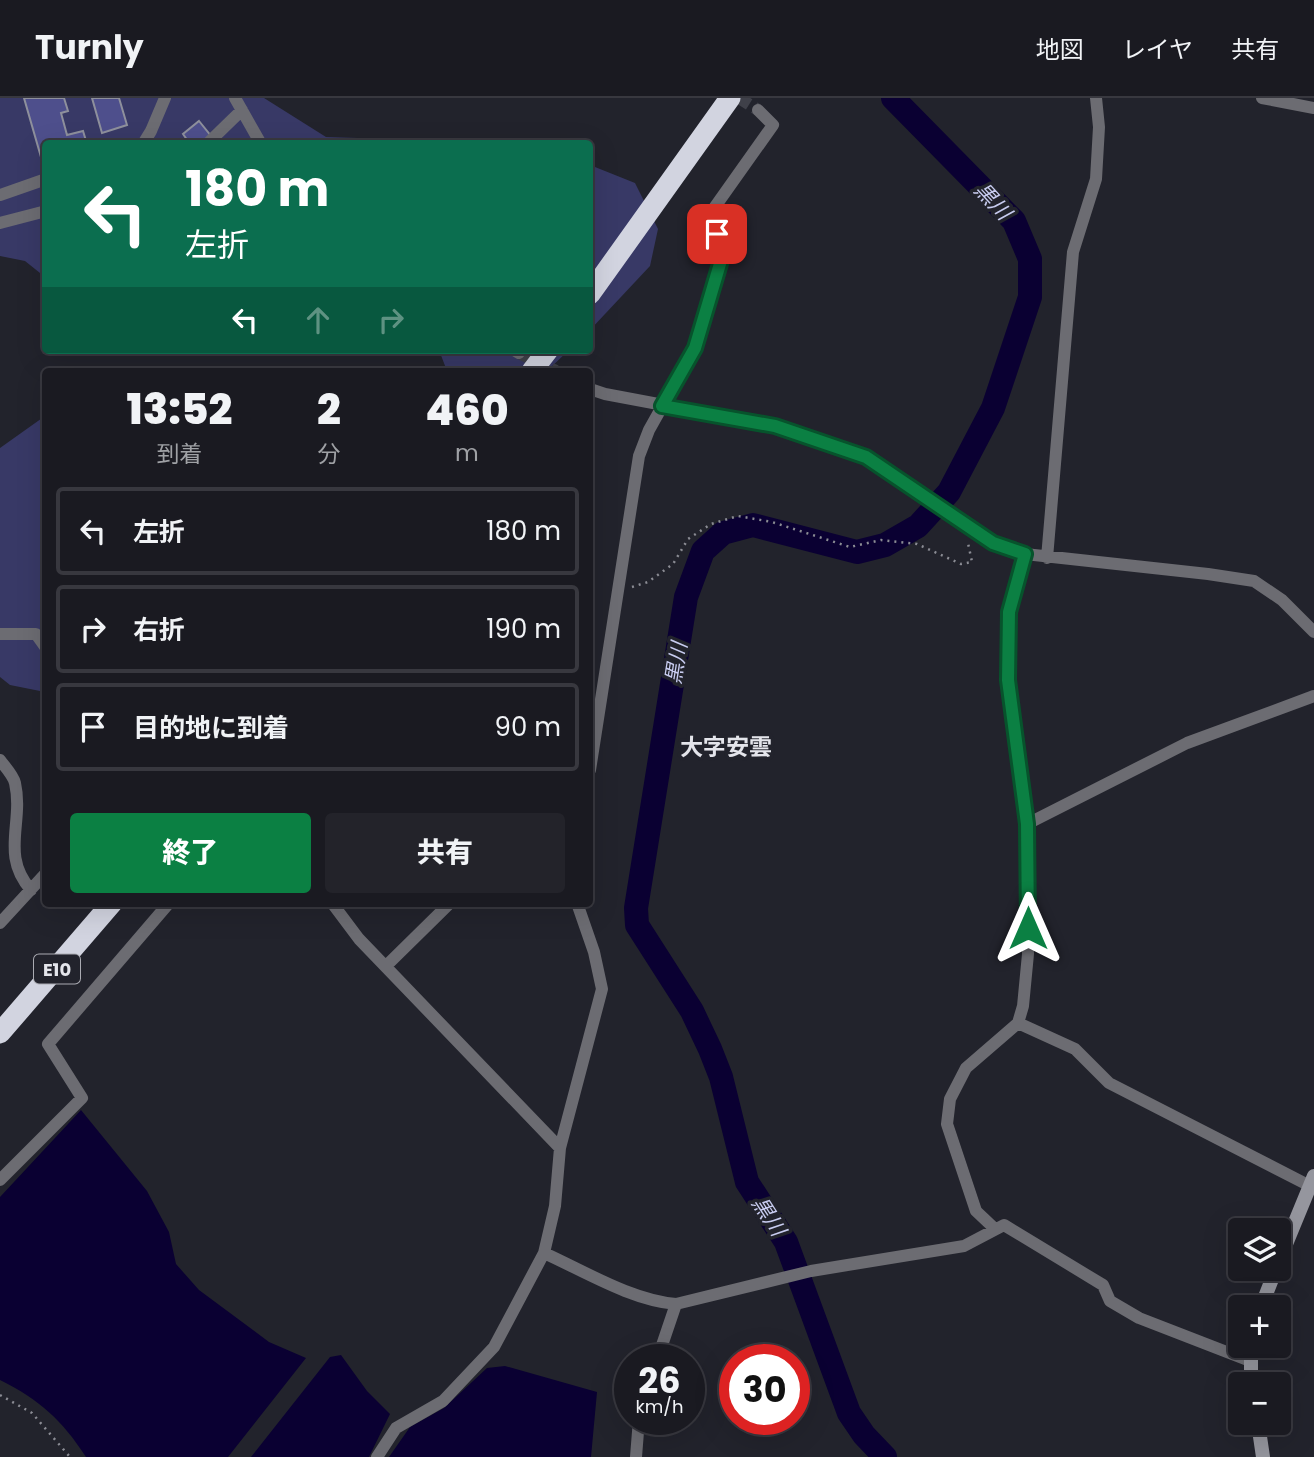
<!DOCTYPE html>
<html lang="ja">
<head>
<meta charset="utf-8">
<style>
  body { margin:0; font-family:Poppins,"Noto Sans JP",sans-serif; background:#23232a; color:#f1f3f6; height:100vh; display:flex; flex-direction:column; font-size:26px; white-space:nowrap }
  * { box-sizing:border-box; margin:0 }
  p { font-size:23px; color:#9fa1a5 }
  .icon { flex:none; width:38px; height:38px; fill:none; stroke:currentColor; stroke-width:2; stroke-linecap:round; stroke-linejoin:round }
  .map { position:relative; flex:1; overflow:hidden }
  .details { position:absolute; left:42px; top:270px; width:551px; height:539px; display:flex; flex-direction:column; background:#1a1a21; border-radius:7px; box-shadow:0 7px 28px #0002,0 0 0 2px #38383f }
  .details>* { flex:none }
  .top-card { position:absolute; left:42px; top:42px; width:551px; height:214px; border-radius:7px; box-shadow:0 7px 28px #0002,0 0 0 2px #38383f; background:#0b6e4f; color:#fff; overflow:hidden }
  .fabs { position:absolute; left:1228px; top:1120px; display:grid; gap:14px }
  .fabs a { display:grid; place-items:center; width:63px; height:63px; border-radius:7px; background:#1a1a21; box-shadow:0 7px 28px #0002,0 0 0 2px #38383f; font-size:35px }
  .speed { position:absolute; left:614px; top:1246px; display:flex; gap:14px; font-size:35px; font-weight:700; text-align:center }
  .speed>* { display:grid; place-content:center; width:91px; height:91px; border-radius:50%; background:#1a1a21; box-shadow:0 7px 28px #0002,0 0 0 2px #38383f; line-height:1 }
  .speed small { font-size:18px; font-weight:400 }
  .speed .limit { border:10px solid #d22; background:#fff; color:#111 }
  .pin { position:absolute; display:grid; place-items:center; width:60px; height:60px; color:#fff; margin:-30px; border-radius:14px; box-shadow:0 4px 10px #0006 }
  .me { position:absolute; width:77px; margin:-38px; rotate:0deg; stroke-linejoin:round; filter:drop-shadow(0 0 5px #0008) }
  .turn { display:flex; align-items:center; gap:24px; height:147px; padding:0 28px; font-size:32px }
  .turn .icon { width:91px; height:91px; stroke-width:2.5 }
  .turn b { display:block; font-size:49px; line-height:60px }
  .lanes { display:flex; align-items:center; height:66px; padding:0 28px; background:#0003; justify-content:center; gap:35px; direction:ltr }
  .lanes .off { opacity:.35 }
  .eta { display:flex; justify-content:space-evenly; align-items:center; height:119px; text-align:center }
  .eta b { font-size:42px; font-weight:800; line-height:49px }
  .cta { display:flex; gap:14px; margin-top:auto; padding:14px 28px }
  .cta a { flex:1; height:80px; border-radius:7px; background:#0b8043; color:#fff; font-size:28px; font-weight:800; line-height:80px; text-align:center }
  .cta a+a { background:#23232a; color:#f1f3f6 }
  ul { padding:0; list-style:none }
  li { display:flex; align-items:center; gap:21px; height:88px; margin:0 14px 10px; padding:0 14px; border:4px solid #38383f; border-radius:7px }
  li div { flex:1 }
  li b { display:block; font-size:26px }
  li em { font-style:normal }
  header { display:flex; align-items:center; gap:42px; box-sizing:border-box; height:98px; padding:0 35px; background:#1a1a21; border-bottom:2px solid #38383f }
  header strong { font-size:33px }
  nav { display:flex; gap:38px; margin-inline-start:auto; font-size:24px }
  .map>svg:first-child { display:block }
</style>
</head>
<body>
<header>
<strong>Turnly</strong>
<nav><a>地図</a><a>レイヤ</a><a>共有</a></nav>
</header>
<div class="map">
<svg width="1314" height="1359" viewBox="0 0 1314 1359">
  <rect width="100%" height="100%" fill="#22232c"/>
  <path fill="#383966" d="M0,0h264l62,39 190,6 -470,1 -1,133 -20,-16 -25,-5z
    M590,67l45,18 23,46 -8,37 -60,64z
    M439,252h130l-22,21h-100z
    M45,318v276l-35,-7 -10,-8v-229z"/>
  <path fill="#0a0032" d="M81,1012l66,81 22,41 7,32 23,26 70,52 37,16 -78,99h-142c-24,-37 -46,-57 -86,-77v-183z
    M341,1257l26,36 23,23 -21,43h-118l79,-100z
    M505,1268l92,26 -6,65h-202l21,-30 34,-19 43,-40z"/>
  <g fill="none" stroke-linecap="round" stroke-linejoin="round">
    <path stroke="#0a0032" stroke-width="24" d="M885,1359l-21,-22 -15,-22 -63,-171 -39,-60 -26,-105 -11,-28 -18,-38 -55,-86 -1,-17 50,-311 17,-46 20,-18 30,-8 104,27 28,-7 33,-19 31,-34 44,-84 37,-111v-38l-16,-38 -121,-123"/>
  </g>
  <path fill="#4e4f8c" stroke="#8e909c" stroke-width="2" d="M24,0h40l4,13 -7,2 6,22 16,-4 4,13h-41l-1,27z
    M92,0h27l8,27 -25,8z
    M199,23l12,15 -9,8h-12l-7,-10z"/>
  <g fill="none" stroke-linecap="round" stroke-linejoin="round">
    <path stroke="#3f4049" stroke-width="12" stroke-dasharray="12 6" stroke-linecap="butt" d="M739,0l19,12
      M519,255l37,18"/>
    <path stroke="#8b8c94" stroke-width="2.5" stroke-dasharray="2 5" stroke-linecap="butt" d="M632,489l16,-5 25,-18 15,-25 23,-15 27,-8 34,6 78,25 31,-7 36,4 44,20 11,-2 -4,-19
      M0,1297l32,18 38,44"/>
    <path stroke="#6c6c72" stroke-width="12" d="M235,0l26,46
      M1262,0l52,10
      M143,46l8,-13 14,-33
      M207,46l35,-34
      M0,97l46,-16
      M0,125l46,-12
      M514,252l5,3
      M590,291l15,5 170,32 91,31 97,68 30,18 32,11 183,20 46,7 28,19 32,32
      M1047,460l26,-306 23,-73 3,-52 -3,-29
      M0,536h36l10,14
      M0,662c5,7 13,15 15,23 9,40 -15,72 16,107
      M590,672l49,-314 10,-26 46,-82 27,-91 -10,-46 61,-86 -15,-15
      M1027,726l160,-81 127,-47
      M332,805l27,36 201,209
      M0,825l46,-50
      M386,868l64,-63
      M1018,925l57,26 34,34 201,103
      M0,1082l82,-82 -34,-54 121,-141
      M994,1130l-18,-17 -29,-87 3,-25 16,-31 52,-45 5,-17 5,-52 -1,-130 -19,-144 1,-68 16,-58
      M544,1155c42,19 87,47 132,51l135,-33 153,-25 40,-21 99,60 7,16 29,17 111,43
      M657,1262l19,-56
      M377,1359l19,-29 47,-27 51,-54 50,-94 11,-47 5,-58 42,-159 -8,-37 -17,-49
      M636,1359l3,-38"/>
    <path stroke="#95969e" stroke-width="14" d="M1279,1163l35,-85
      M1261,1209l15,-38
      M1251,1248v38
      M1258,1325l5,34"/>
    <path stroke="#d2d4e0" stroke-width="21" d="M590,196l140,-196
      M532,273l16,-21
      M0,935l112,-130"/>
  </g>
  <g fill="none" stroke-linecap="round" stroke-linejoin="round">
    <defs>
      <path id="route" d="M717,136l5,23 -27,91 -33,58 113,20 91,31 127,86 32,11 -16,58 -1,68 19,144 1,104"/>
    </defs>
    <use href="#route" stroke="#07532c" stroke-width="18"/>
    <use href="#route" stroke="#0b8043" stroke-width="12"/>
  </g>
  <g text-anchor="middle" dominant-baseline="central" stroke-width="7" stroke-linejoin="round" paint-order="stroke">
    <rect fill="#22232c" stroke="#aaabb2" stroke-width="2" x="34" y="856.5" width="46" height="29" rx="5"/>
    <g font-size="18" font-weight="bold" fill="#e4e5eb">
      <text x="57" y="871">E10</text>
    </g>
    <g font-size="21" font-style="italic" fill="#c8ccf0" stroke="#22232c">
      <text transform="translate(993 103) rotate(47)">黒川</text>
      <text transform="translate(676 565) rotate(-81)">黒川</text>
      <text transform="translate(769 1118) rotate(57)">黒川</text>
    </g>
    <g font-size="23" font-weight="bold" fill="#e4e5eb" stroke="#22232c">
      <text x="726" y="649">大字安雲</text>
    </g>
  </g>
</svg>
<div class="fabs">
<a><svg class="icon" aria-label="layers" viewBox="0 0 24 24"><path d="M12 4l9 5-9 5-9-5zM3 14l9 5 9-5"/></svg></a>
<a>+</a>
<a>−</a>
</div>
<div class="speed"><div>26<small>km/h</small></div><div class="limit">30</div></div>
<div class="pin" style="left:717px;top:136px;background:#d93025"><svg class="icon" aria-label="arrive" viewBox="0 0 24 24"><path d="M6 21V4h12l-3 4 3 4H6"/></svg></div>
<svg class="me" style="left:1028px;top:830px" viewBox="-20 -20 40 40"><path d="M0-17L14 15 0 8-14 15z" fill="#0b8043" stroke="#fff" stroke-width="4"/></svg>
<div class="top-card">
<div class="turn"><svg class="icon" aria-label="left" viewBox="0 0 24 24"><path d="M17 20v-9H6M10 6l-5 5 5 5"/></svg><div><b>180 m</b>左折</div></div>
<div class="lanes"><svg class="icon" aria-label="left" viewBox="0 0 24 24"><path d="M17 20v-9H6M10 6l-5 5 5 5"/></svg><svg class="icon off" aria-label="ahead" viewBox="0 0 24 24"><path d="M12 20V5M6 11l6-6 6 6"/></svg><svg class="icon off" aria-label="right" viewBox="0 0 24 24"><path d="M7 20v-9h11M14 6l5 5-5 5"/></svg></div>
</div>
<section class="details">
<div class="eta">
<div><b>13:52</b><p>到着</p></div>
<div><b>2</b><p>分</p></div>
<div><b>460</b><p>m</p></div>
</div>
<ul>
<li><svg class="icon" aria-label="left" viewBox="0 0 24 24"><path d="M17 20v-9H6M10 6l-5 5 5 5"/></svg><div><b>左折</b></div><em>180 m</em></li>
<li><svg class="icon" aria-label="right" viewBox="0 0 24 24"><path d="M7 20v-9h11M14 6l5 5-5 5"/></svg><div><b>右折</b></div><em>190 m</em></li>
<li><svg class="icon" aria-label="arrive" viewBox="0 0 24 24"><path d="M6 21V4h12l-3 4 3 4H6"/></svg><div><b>目的地に到着</b></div><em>90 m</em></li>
</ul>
<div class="cta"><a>終了</a><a>共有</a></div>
</section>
</div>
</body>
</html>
